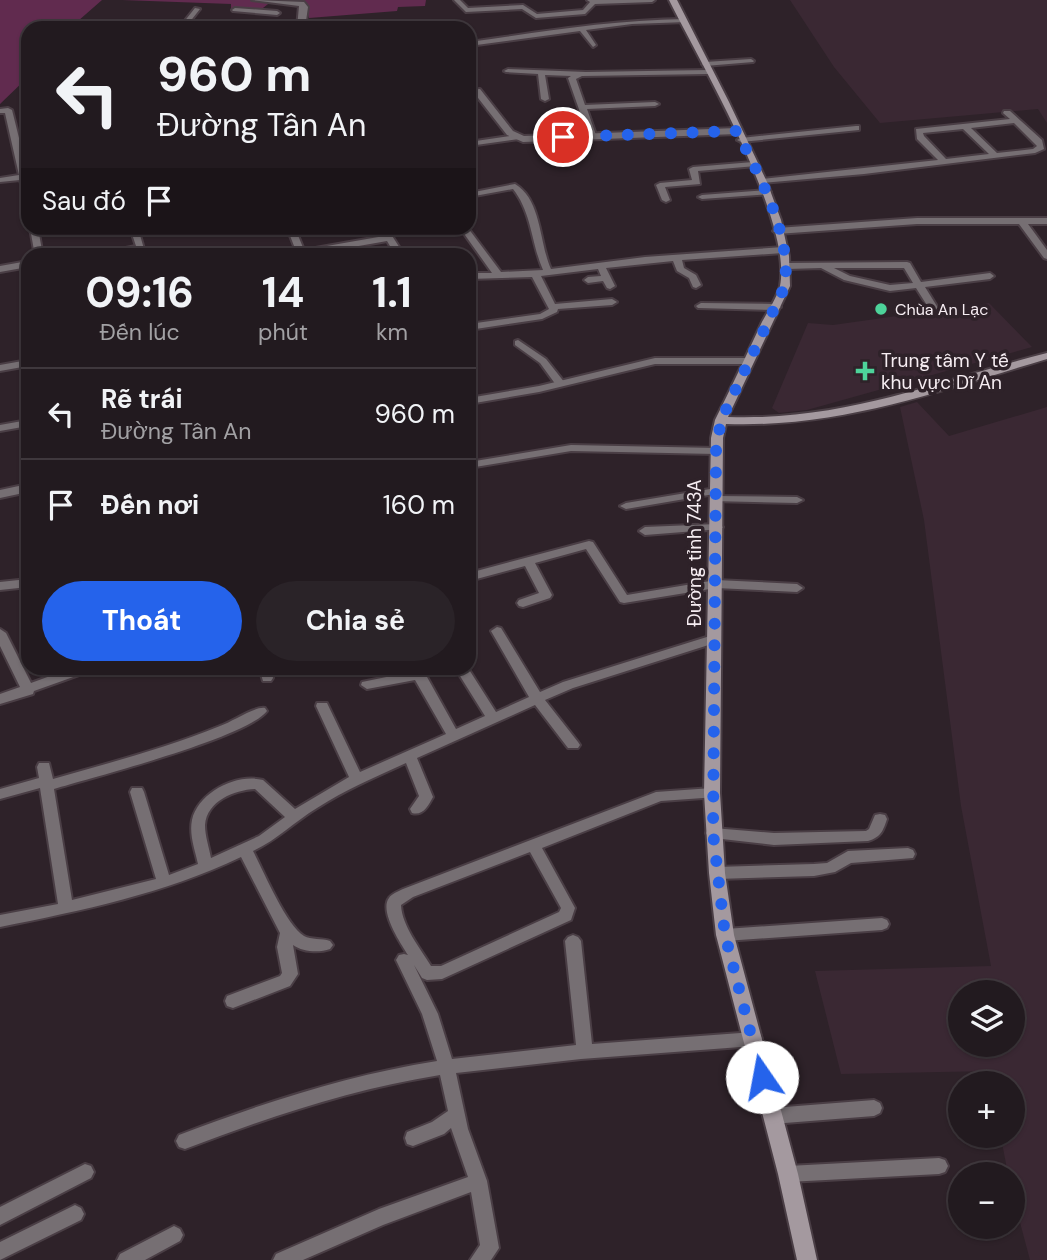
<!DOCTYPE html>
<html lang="vi">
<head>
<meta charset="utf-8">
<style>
  body { margin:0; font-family:"DM Sans",sans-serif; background:#2a2328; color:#f1f3f6; height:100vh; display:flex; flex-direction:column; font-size:26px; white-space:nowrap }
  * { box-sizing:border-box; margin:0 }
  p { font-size:23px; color:#a2a1a4 }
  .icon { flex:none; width:38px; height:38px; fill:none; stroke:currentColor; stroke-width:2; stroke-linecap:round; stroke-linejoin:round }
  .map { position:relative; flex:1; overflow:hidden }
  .panel { position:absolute; left:21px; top:248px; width:455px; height:427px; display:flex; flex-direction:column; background:#221a1f; border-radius:21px; box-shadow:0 2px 5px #0004,0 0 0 2px #3f383d }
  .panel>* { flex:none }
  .top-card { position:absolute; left:21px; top:21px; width:455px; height:214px; border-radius:21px; box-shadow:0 2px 5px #0004,0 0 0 2px #3f383d; background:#221a1f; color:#f1f3f6; overflow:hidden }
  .buttons { position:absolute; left:948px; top:980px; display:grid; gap:14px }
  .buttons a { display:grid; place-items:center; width:77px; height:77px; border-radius:50%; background:#221a1f; box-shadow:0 2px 5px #0004,0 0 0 2px #3f383d; font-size:35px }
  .pin { position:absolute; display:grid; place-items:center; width:60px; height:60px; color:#fff; margin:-30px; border:4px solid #fff; border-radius:50%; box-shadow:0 2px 7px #0007 }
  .me { position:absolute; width:77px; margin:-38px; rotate:348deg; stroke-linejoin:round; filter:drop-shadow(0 0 5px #0008) }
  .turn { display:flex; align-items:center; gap:24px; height:147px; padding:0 21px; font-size:32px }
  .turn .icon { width:91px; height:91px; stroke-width:2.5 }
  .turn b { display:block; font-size:49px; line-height:60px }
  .then { display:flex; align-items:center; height:66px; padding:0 21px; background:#0003; gap:14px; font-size:26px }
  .eta { display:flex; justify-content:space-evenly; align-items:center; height:119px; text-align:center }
  .eta b { font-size:42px; font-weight:700; line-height:49px }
  .primary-button { display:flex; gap:14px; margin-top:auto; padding:14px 21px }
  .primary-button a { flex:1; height:80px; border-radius:42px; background:#2563eb; color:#fff; font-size:28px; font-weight:700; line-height:80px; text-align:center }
  .primary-button a+a { background:#2a2328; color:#f1f3f6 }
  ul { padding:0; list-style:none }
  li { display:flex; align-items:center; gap:21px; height:91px; padding:0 21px; border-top:2px solid #3f383d }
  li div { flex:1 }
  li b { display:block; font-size:26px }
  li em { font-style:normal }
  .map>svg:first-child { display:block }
</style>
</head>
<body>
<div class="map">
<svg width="1047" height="1260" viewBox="0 0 1047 1260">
  <rect width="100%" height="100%" fill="#2e2229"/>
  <path fill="#3a2833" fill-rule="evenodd" d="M790,0h257v123l-9,-14 -158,14 -46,-56z
    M989,303l43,44 -225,63 -28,3 -7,-5 36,-85 25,2z
    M917,402l32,34 98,-29v853h-17l-17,-64v-22h-5l-5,-26 -2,-12h12v-53h-20l-2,-12 -150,3 -26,-103 176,-5 -30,-160 -37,-286 -24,-113zM961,992h52v53h-52z"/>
  <path fill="#612b4f" d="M0,0h102l-32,28h-42v49l-28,27z
    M122,0h304l-1,6 -27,1 -1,4 -88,7 -4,-16 -33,-1 -13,10 -28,-3v-4z"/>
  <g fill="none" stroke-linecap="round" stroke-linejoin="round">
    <defs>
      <path id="minor" d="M454,0h6l8,8 55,-3 14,9 46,-4 7,-8 -3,-2h68l-3,2 -57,2 -10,10 -49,4 -14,-9 -56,3z
        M195,8l5,1 -15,19h-6z
        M235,8l42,3 3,2 -3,2 -44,-4 -1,-1z
        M684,19l2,1v2l-54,2 -46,6 10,15 -3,2 -13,-16 -111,15v-4c72,-10 142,-22 215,-23z
        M383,26l8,2h-11z
        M751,59l3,2 -1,1 -48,4 -3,-2 3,-2z
        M508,69l78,3 122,-2 4,2 -4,2 -126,2 -6,3 9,26 70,-3 4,2 -4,2 -68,3 9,26 -4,2 -4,-2 -20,-57 3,-2 -26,-1 4,24 -4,2 -4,-2 -3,-25 -32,-2 -2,-1z
        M8,108l4,2 16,64v23l-4,-2 -4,-15 -20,2v-4l19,-3 -14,-62h-5v-4z
        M1004,111h6l32,29 2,9 -9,4 -171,21 -102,9 -4,-2 4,-2 176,-19 -21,-21 -1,-10 94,-10 -7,-6zM1014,123l23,23 -4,3 -36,4 -26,-25zM963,129l26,25 -43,5 -22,-23 -1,-3z
        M856,126h3v4l-118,12 -4,-2 4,-2z
        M516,135h3v4l-50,7v-4z
        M753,162l4,2 -1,2 -58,5 2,13 -35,3 5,13 -4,2 -4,-2 -6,-15 4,-2 32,-3 -3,-11 4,-2z
        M515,184c27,16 24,59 36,85l94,-12 138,-10 4,3 -4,3 -101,7 2,8 12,7 5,10 -5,3 -3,-1 -4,-9 -12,-7 -4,-10 -67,7 9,18 -5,3 -3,-1 -4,-7 -15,2 -4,-3 4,-3 13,-1 -3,-7 -57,7 14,28 57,-5 5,3 -5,3 -54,4 -1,3 -15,7 -73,11v-6l71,-10 9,-5 -17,-32 -63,2v-6h23l-32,-45h8l33,44 42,-2c-12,-27 -11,-57 -30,-81l-44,8v-4z
        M767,190l4,2 -1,2 -68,5 -4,-2 4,-2z
        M917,218h130v6h-19l19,26v9l-3,-1 -25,-34h-102l-140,10 -4,-3 4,-3z
        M30,228h8l5,28h-8z
        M130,228h8l8,28h-6l-2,-5 -29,5h-25l52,-10z
        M287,228h8l9,22 80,-14 -5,-8h8l18,28h-9l-9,-15 -85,15h-26l20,-5z
        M28,261v6l-28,5v-6z
        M907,262l3,1 11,19 69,-9 4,3 -4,3 -65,8 13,21 -5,3 -3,-1 -14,-22 -26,3 -46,-11 -23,-12 -34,1 -4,-3 4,-3zM834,268h70l9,15 -23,2 -40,-9z
        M701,303l75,1 5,3 -5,3 -78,-2 -2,-2z
        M518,340l28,19 19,24 -1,2h-8l-16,-22 -25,-18v-4z
        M28,360v6l-28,5v-6z
        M28,420v6l-28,5v-6z
        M571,445l145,3 5,3 -5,3 -145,-3 -102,17v-6z
        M716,488l4,1 1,2 -1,2 -94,16 -6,-3 6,-3z
        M716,496l81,1 6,3 -6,3 -85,-2 -2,-2 2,-2z
        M717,524l6,3 -2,2 -76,6 -6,-4 6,-4z
        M589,541l4,1 34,53 89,-15 81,4 6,4 -6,4 -81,-4 -92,15 -4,-1 -34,-53 -51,14 17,32 -2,3 -27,9 -4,-1 -2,-3 2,-3 20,-7 -14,-27 -56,15v-8z
        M28,579v8l-28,3v-8z
        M497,627l4,1 39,64 23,-10 147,-46 4,-1 6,4 -2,3 -145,46 -28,12 33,42 2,3 -2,3h-10l-33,-43 -118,53 16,39c-5,9 -10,19 -21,16l-2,-4 9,-13 -13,-33c-31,14 -61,27 -89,45 -23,14 -40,32 -64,43 11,21 33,74 51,85 7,4 18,2 26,5l3,4 -3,4c-11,4 -27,3 -37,-4l5,29 -8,12 -57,22 -6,-2 -2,-5 2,-5 53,-20 2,-3 -5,-26 3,-14 -39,-76c-78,37 -157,53 -241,70v-12l58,-11 -18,-116 -40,11v-10l39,-11 -2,-11 2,-4h10l4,16c56,-16 113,-31 167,-53 12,-4 35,-20 45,-18l2,3c-21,27 -173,66 -213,78l18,111 84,-21 -26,-87 2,-4h10l2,4 25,83 29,-11c-3,-14 -9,-29 -6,-44 6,-27 44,-47 71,-40l32,29 54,-32 -33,-71 1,-3h10l33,69 86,-38 -31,-54 -48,9 -6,-4 1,-3 49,-10 -2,-4h13l34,61 29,-13 -30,-48h13l28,44 33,-15 -38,-66zM255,789l30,28 -26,19 -48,22c-2,-11 -6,-22 -6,-33 2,-24 29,-35 50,-36z
        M0,629l6,4 25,50 41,-15h20l-2,3 -56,20 -1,3 -33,10v-10l20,-7 -20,-41z
        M259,668h12l2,10 -2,3h-8z
        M712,788l5,1 2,4 -2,4 -56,4 -119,47 33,60 -4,12 -129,59 -15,1 -5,-2 -8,-13 24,49 14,45 124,-14 -11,-104 3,-4 5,-2 5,2 3,4 11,103 162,-12 6,2 2,5 -2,5 -6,2 -173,13 -125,14 12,56 19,52 12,67 -8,12h-21l10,-15 -9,-53 -88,33 -80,35h-30l3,-6 103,-45 89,-32 -17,-49 -7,6 -31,12 -6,-2 -2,-6 2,-6 25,-10 16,-11 -8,-36c-88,14 -171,42 -255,74l-6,-2 -3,-6 3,-6c84,-32 169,-60 258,-74l-15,-47 -26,-54 3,-5 5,-1 4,1c-7,-11 -29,-44 -19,-57 2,-4 10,-7 14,-9l253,-97zM530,852l31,56 -2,4 -118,54h-10c-11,-18 -29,-40 -30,-61l12,-8z
        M880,814l5,1 2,4c-4,12 -6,18 -19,22l-94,4 -61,-7 -5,-1 -2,-4 2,-4 5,-1 61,5 92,-2 3,-2 6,-14z
        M908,848l5,2 2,4 -2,4 -62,5 -16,9 -21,4 -97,3 -5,-2 -2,-4 2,-4 5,-2 97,-3 13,-1 21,-12z
        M882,918l5,2 2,4 -2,4 -5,2 -157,11 -5,-2 -3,-4 3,-4 5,-2z
        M874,1100l6,3 2,5 -2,5 -6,3 -102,8 -6,-3 -2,-5 2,-5 6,-3z
        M939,1158l6,2 3,6 -3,6 -6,2 -151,8 -6,-2 -3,-6 3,-6 6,-2z
        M85,1164l6,2 3,6 -3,6 -91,47v-18z
        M75,1205l6,3 3,6 -3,6 -81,40v-18z
        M174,1226l6,3 3,6 -3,6 -35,19h-28l3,-6z"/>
      <path id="tertiary" d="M252,0l52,2 4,5 -3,21h-8l2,-22z
        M480,89l33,42 11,5 213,-8 4,3 -4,3 -214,8 -16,-7 -32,-41h-6v-4z
        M655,358h93l6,3 -6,3h-93l-116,28 -70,12v-6l70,-12z
        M28,484v8l-28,6v-8z"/>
      <path id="secondary" d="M669,0h8l52,102 38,80 14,38 8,36 1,30 -62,131c117,4 209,-36 319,-64v6c-108,32 -206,69 -321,65l-3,14 -3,355 5,80 9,62 64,239 19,86h-20l-19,-86 -62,-239 -7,-62 -5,-80 7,-355 4,-18c16,-32 31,-64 46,-96 6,-12 16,-26 19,-38 13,-66 -80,-224 -111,-286z"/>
    </defs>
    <use href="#minor" stroke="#4a3e45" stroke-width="4"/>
    <use href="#tertiary" stroke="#4a3e45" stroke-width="4"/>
    <use href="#secondary" stroke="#4a3e45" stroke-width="4"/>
    <use href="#minor" fill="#766f73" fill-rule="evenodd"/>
    <use href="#tertiary" fill="#766f73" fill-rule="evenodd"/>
    <use href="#secondary" fill="#a4999f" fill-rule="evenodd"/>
  </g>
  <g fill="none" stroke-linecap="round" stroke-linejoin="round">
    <path stroke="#2563eb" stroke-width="12" stroke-dasharray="0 21.6" d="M563,137l174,-6c23,47 54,101 48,155l-64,134 -5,31 -3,382 12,102 37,142"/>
  </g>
  <g fill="#4dd39a" stroke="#2e2229" stroke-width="2.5">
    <circle cx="881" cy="309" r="7"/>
    <path d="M861.5 360.5h7v7h7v7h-7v7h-7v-7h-7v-7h7z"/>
  </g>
  <g text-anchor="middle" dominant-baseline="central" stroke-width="7" stroke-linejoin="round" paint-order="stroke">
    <g font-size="16" fill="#f6edf2" stroke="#2e2229" text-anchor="start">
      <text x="895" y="309">Chùa An Lạc</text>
    </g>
    <g font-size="19" fill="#f6edf2" stroke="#2e2229" text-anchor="start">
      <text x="881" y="360">Trung tâm Y tế<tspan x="881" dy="22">khu vực Dĩ An</tspan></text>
    </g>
    <g font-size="19" fill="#f6edf2" stroke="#2e2229">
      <text transform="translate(694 553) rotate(-90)">Đường tỉnh 743A</text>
    </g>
  </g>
</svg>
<div class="buttons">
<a><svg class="icon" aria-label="layers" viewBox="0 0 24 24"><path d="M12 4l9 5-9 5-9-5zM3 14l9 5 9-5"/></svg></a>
<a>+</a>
<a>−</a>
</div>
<div class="pin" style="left:563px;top:137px;background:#d93025"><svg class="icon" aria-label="arrive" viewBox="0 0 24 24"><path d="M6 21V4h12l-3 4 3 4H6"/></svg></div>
<svg class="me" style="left:762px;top:1077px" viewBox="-20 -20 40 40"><circle r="19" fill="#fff"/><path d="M0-13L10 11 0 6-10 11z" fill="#2563eb"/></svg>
<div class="top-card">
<div class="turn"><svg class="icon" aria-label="left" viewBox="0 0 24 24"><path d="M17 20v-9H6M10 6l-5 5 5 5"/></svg><div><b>960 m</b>Đường Tân An</div></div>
<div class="then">Sau đó<svg class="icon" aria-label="arrive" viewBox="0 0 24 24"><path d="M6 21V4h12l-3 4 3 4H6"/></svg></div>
</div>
<section class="panel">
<div class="eta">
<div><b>09:16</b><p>Đến lúc</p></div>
<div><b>14</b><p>phút</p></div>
<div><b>1.1</b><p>km</p></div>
</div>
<ul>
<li><svg class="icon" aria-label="left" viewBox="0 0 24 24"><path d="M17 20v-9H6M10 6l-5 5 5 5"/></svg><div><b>Rẽ trái</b><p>Đường Tân An</p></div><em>960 m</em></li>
<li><svg class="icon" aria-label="arrive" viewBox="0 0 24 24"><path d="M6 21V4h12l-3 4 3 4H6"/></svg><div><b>Đến nơi</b></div><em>160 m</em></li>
</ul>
<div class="primary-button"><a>Thoát</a><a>Chia sẻ</a></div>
</section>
</div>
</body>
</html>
